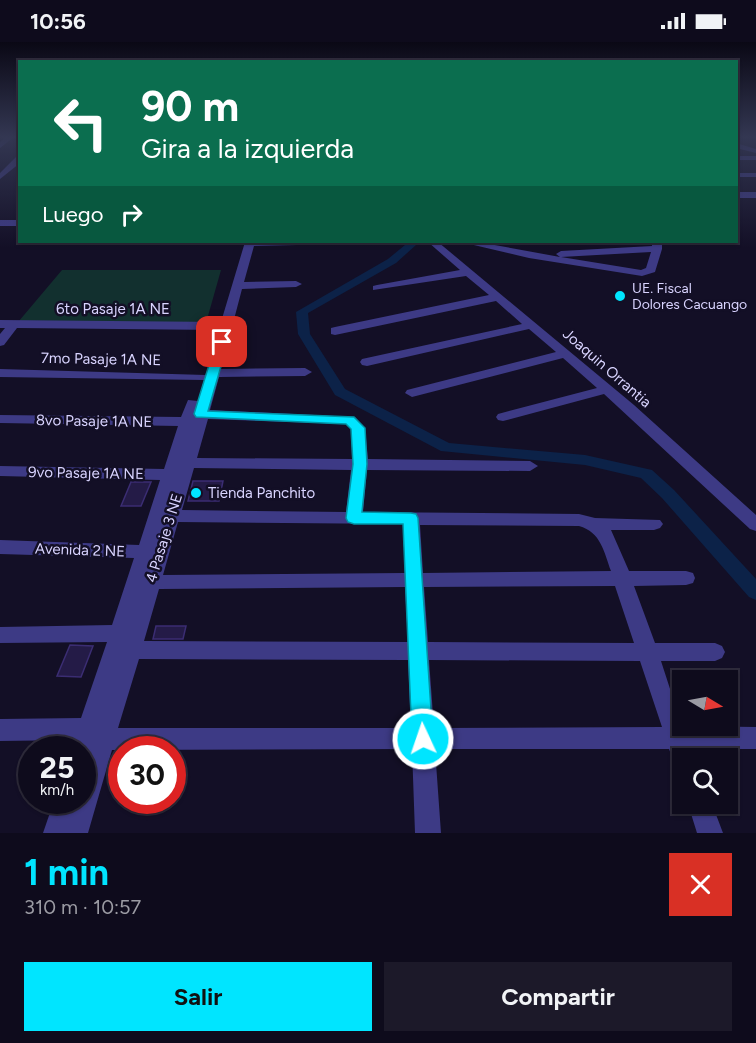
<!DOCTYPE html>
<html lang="es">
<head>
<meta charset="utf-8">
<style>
  body { margin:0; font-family:Figtree,sans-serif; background:#1c1929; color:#f1f3f6; height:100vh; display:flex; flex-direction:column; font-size:22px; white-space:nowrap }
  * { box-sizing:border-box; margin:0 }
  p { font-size:20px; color:#9b9ba3 }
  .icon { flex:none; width:33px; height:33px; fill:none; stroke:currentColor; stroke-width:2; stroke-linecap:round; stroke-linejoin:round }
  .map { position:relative; height:791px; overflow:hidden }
  .drawer { display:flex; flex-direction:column; background:#0e0b1c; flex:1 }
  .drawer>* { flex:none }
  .top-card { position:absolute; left:18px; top:18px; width:720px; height:183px; border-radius:0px; box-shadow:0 2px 4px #0004,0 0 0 2px #2e2b3b; background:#0b6e4f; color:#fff; overflow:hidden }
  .needle { width:39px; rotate:100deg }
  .controls { position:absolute; left:672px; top:628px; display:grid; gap:12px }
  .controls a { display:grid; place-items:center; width:66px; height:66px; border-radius:0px; background:#0e0b1c; box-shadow:0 2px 4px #0004,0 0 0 2px #2e2b3b; font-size:30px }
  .speed { position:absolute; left:18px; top:694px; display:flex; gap:12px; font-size:30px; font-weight:700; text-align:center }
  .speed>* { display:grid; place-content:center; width:78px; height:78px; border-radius:50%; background:#0e0b1c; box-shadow:0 2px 4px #0004,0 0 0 2px #2e2b3b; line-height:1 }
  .speed small { font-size:15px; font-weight:400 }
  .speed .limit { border:9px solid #d22; background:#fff; color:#111 }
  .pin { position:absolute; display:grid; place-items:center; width:51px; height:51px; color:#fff; margin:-26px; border-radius:12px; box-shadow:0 3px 9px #0006 }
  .me { position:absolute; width:66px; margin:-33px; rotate:357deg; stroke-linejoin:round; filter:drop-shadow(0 0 4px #0008) }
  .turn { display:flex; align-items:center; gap:21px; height:126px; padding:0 24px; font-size:27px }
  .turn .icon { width:78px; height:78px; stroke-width:2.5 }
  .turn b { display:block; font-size:42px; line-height:51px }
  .then { display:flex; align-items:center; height:57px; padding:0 24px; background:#0003; gap:12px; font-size:22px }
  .round { display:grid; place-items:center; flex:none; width:63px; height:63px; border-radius:0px; background:#1c1929 }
  .summary { display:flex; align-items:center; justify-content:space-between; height:102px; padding:0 24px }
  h1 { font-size:36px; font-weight:700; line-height:45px; color:#00e5ff }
  .primary-button { display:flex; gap:12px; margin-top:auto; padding:12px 24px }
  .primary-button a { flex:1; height:69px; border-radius:0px; background:#00e5ff; color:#111; font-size:24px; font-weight:700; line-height:69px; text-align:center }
  .primary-button a+a { background:#1c1929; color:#f1f3f6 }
  .status { display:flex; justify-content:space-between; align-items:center; height:42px; padding:0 30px; background:#0e0b1c; direction:ltr }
  .status svg { height:16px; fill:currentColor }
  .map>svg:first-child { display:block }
</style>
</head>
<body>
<div class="status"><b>10:56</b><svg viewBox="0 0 49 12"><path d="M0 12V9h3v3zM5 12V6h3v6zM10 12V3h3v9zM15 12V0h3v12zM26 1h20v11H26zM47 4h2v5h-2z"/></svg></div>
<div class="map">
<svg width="756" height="791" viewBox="0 0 756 791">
  <rect width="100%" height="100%" fill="#130f26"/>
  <path fill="#12302f" d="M62,228h159l-15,53 -187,-2z"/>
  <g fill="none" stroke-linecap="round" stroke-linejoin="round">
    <path fill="#0c2248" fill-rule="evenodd" d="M401,200h11l4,3 -20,18 -88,50 2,21 35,55 104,54 136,12 67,15 22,20 82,89v21l-7,-3 -87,-99 -21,-20 -56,-13 -144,-14 -106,-56 -37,-61 -2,-22 92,-53 17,-14z"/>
  </g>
  <path fill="#241b47" stroke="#3b2d73" stroke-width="1.5" d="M193,439h30l-4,20h-31z
    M131,440h20l-10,24h-20z
    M156,584h30l-3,13h-30z
    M70,603l23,1 -12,31 -24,-1z"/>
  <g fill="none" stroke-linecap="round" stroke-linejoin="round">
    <path fill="#3d3a85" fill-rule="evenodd" d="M6,95h8l-14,11v-6z
      M736,101l20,6v4l-20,-5z
      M17,114h3v7l-20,16v-6z
      M736,114h20v4h-20z
      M736,131h20v4h-20z
      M736,150h20v6h-20z
      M0,178h20v6h-20z
      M245,200h57l-5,3 -43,1 -10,36 52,-1 6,3 -6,3 -54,2 -21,80 84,-1 7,4 -7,4 -86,1 -9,33 145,7 10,11 3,31 162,2 8,5 -8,5 -163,-1 -4,42 216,2 16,4 65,2 3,4 -3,4 -6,2h-43l18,41h57l7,2 2,5 -2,5 -7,2 -52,1 21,57h60l7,3 3,6 -3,6 -7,3h-54l21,65 74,1v22h-64l4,10h-14v11l-6,-3 -7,-18h-234l6,84h-26l-3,-84 -300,1 -24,83h-45l11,-32h28v-31l4,-10 -4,1v-11h-12l4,-10 -74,1v-22l81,-1 26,-76 -107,1v-16l112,-2 22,-67 -134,-4v-14l139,5 21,-65 -160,-4v-10l164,3 14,-43 -178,-3v-8l181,2 7,-17 10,1 6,-21 -204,-3v-8l206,6 13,-45 -202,-2 -13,17 -4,1v-12l5,-6h-5v-8l221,2zM208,377l138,5 5,5 1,30 -155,-1zM194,426l157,2 -5,42 -164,-2zM178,480l225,2 2,49 -242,2zM420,483l159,1c22,6 25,26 32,45l-188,2zM615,544l19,57 -206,-1 -4,-55zM405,545l3,55 -264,-1 15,-52zM139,617l269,1 3,68h-293zM429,618l211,1 22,66 -228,1z
      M428,200h10l196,163 122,110v16l-6,-2 -146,-135 -101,27 -5,-1 -2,-3 2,-3 99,-26 -34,-30 -151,39 -7,-4 2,-3 149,-38 -27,-23 -162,37 -5,-1 -2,-3 2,-3 160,-35 -26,-23 -161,34 -4,-1v-6l4,-1 154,-32 -23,-19 -93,14v-4l4,-1 83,-15z
      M461,200h17l82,15 -4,-3 5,-3 91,-5v-4h10v7l-7,23 -13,4 -113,-18zM651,210l-5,16 -5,2 -80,-13z
      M688,762h24l11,29h-26z"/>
  </g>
  <linearGradient id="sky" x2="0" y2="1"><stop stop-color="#0a0815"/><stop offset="0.46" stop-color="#333752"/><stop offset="1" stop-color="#333752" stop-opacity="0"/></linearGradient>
  <rect width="756" height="206" fill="url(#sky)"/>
  <path fill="#00e5ff" stroke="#0095a6" stroke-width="1.5" d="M222,296l6,4 -20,69 146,6 11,11 2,36 -5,48 49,1 5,1 2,4 15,221 -3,7 -7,3 -7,-3 -4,-7 -9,-215h-49l-6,-2 -2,-4 7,-54 -2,-35 -5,-5 -150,-7 -2,-3 22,-72z"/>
  <g fill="#00e5ff" stroke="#130f26" stroke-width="2">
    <circle cx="620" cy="254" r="6"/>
    <circle cx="196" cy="451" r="6"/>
  </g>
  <g text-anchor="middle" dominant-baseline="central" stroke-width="5" stroke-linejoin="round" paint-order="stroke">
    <g font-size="14" fill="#d9d4ff" stroke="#130f26" text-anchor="start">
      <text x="632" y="246">UE. Fiscal<tspan x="632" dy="16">Dolores Cacuango</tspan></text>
    </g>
    <g font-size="15" fill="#d9d4ff" stroke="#130f26">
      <text x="113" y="267">6to Pasaje 1A NE</text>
      <text transform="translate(101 317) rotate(1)">7mo Pasaje 1A NE</text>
      <text transform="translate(607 326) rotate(41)">Joaquin Orrantia</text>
      <text transform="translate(94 379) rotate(1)">8vo Pasaje 1A NE</text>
      <text transform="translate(86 431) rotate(1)">9vo Pasaje 1A NE</text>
      <text transform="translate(164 496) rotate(-73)">4 Pasaje 3 NE</text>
      <text transform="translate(80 508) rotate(2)">Avenida 2 NE</text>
    </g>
    <g font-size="15" fill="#d9d4ff" stroke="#130f26" text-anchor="start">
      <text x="208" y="451">Tienda Panchito</text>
    </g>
  </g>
</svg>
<div class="controls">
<a><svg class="needle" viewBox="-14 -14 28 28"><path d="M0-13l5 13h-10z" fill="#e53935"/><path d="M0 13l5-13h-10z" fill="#9b9ba3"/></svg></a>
<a><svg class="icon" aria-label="search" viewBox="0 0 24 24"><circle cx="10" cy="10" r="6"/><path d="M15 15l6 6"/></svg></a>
</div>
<div class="speed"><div>25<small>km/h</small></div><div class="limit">30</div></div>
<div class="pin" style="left:222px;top:300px;background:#d93025"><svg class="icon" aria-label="arrive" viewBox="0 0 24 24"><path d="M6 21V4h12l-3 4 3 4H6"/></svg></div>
<svg class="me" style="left:423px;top:697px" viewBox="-20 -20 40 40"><circle r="17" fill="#00e5ff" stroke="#fff" stroke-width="3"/><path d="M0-11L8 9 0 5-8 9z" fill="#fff"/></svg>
<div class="top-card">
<div class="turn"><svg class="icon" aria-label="left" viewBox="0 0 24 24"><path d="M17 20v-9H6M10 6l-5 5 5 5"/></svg><div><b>90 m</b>Gira a la izquierda</div></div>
<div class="then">Luego<svg class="icon" aria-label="right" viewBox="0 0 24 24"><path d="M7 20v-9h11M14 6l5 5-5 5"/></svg></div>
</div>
</div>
<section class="drawer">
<div class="summary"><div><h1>1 min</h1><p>310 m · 10:57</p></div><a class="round" style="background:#d93025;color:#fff"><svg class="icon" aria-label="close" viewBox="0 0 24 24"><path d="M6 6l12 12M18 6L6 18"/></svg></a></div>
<div class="primary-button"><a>Salir</a><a>Compartir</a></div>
</section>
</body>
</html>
